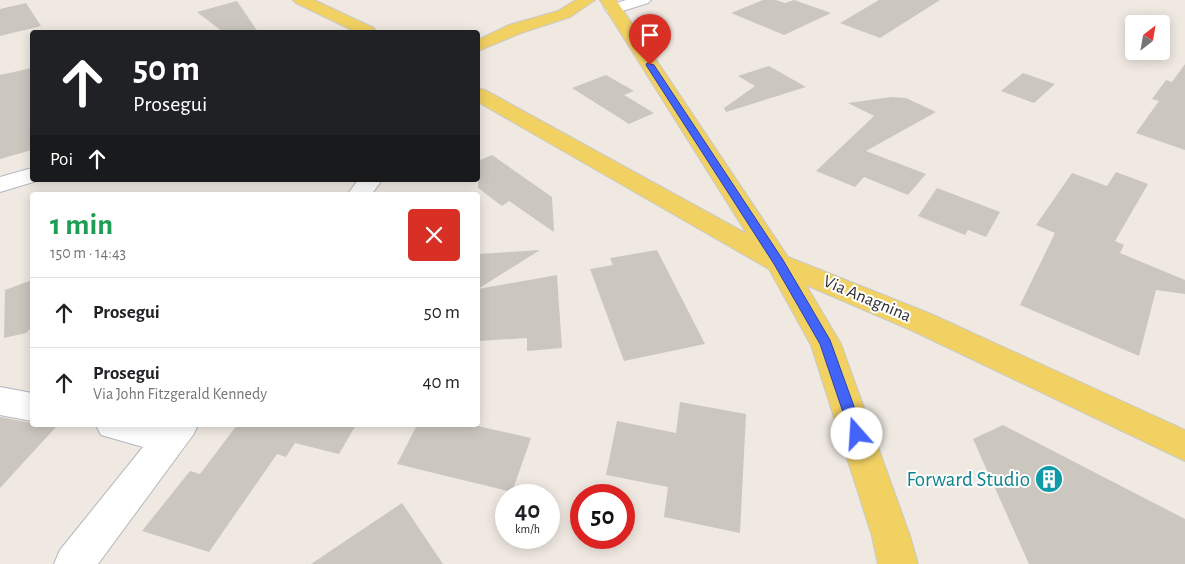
<!DOCTYPE html>
<html lang="it">
<head>
<meta charset="utf-8">
<style>
  body { margin:0; font-family:"Alegreya Sans",sans-serif; background:#f6f6f6; color:#202124; height:100vh; display:flex; flex-direction:column; font-size:19px; white-space:nowrap }
  * { box-sizing:border-box; margin:0 }
  p { font-size:16px; color:#757577 }
  .icon { flex:none; width:28px; height:28px; fill:none; stroke:currentColor; stroke-width:2; stroke-linecap:round; stroke-linejoin:round }
  .map { position:relative; flex:1; overflow:hidden }
  .sheet { position:absolute; left:30px; top:192px; width:450px; height:235px; display:flex; flex-direction:column; background:#fff; border-radius:5px; box-shadow:0 2px 12px #0003 }
  .sheet>* { flex:none }
  .top-card { position:absolute; left:30px; top:30px; width:450px; height:152px; border-radius:5px; box-shadow:0 2px 12px #0003; background:#202124; color:#fff; overflow:hidden }
  .needle { width:32px; rotate:31deg }
  .controls { position:absolute; left:1125px; top:15px; display:grid; gap:10px }
  .controls a { display:grid; place-items:center; width:45px; height:45px; border-radius:5px; background:#fff; box-shadow:0 2px 12px #0003; font-size:25px }
  .speed { position:absolute; left:495px; top:484px; display:flex; gap:10px; font-size:25px; font-weight:700; text-align:center }
  .speed>* { display:grid; place-content:center; width:65px; height:65px; border-radius:50%; background:#fff; box-shadow:0 2px 12px #0003; line-height:1 }
  .speed small { font-size:12px; font-weight:400 }
  .speed .limit { border:8px solid #d22; background:#fff; color:#111 }
  .pin { position:absolute; display:grid; place-items:center; width:42px; height:42px; color:#fff; margin:-51px -21px; border-radius:50% 50% 50% 0; rotate:-45deg; box-shadow:0 0 5px #0007 }
  .pin .icon { rotate:45deg }
  .me { position:absolute; width:55px; margin:-28px; rotate:341deg; stroke-linejoin:round; filter:drop-shadow(0 0 4px #0008) }
  .turn { display:flex; align-items:center; gap:18px; height:105px; padding:0 20px; font-size:22px }
  .turn .icon { width:65px; height:65px; stroke-width:2.5 }
  .turn b { display:block; font-size:35px; line-height:42px }
  .then { display:flex; align-items:center; height:48px; padding:0 20px; background:#0003; gap:10px; font-size:19px }
  .round { display:grid; place-items:center; flex:none; width:52px; height:52px; border-radius:5px; background:#f6f6f6 }
  .summary { display:flex; align-items:center; justify-content:space-between; height:85px; padding:0 20px }
  h1 { font-size:30px; font-weight:700; line-height:38px; color:#1e9e55 }
  ul { padding:0; list-style:none }
  li { display:flex; align-items:center; gap:15px; height:70px; padding:0 20px; border-top:1px solid #e0e0e0 }
  li div { flex:1 }
  li b { display:block; font-size:19px }
  li em { font-style:normal }
  .map>svg:first-child { display:block }
</style>
</head>
<body>
<div class="map">
<svg width="1185" height="564" viewBox="0 0 1185 564">
  <rect width="100%" height="100%" fill="#efe9e1"/>
  <path fill="#cbc7bf" d="M763,0h13l9,3 9,-3 37,13 -47,22 -53,-22z
    M879,0h61l-60,38 -40,-15z
    M237,1l21,31h-35l-26,-20z
    M26,3l15,23 -41,10v-27z
    M1185,64v86l-49,-17 23,-32 -7,-2 14,-19 6,2z
    M769,66l37,21 -80,25 -2,-4 31,-22 -17,-10z
    M32,68v82l-32,9v-84z
    M1023,73l32,11 -21,19 -33,-12z
    M606,75l28,16 -10,4 30,18 -25,11 -57,-36z
    M891,97l15,1 30,14 -70,39 60,23 -18,21 -44,-18 -9,10 -39,-16 58,-55 -26,-13z
    M492,155l60,42 2,35 -45,-31 -7,5 -24,-18v-27z
    M1116,172l32,12 -33,57 9,4 -4,8 65,27v14l-29,-4 -17,66 -119,-51 35,-72 -19,-8 36,-52 35,13z
    M937,188l63,24 -14,25 -18,-7 -3,5 -47,-19z
    M540,250l-62,39 79,-14 5,73 -35,3v-13l-49,3v-87z
    M657,250l48,94 -81,17 -34,-92 23,-4 -3,-7z
    M32,280v47l-6,6 -22,5 1,-48z
    M680,402l66,12 -6,119 -76,-16 4,-30 -62,-12 11,-54 59,12z
    M0,417l32,6v2l24,2 -56,61z
    M237,425h119l-17,29 -44,-11 -9,14 -9,-3 -68,98 -67,-21 48,-60 10,3z
    M417,425h56l58,13 -19,54 -115,-28z
    M1003,425l182,94v45h-156l-56,-125z
    M402,503l41,61h-132z"/>
  <g fill="none" stroke-linecap="round" stroke-linejoin="round">
    <defs>
      <path id="minor" d="M626,0h25l-3,3 -35,11 -6,-2 -2,-3 2,-3z
        M32,168v12h8l-40,12v-15z
        M358,180h24l-11,15h-24z
        M0,387l32,6v28l-32,-6z
        M96,425h102l-5,10 -95,129h-44l6,-14 83,-103 -42,-12z"/>
      <path id="major" d="M293,0h21l60,28 2,4h-20l-60,-29z
        M576,0h19l-25,17 -49,16 -43,18v-11l31,-15 49,-14z
        M600,0h16l172,257 143,57 254,116v31l-274,-131 -105,-45 35,59 69,192 8,28h-40l-6,-28 -61,-191 -42,-76 -291,-167v-14l7,2 262,144z"/>
    </defs>
    <use href="#minor" stroke="#b4b7c1" stroke-width="2"/>
    <use href="#major" stroke="#c9c9c9" stroke-width="2"/>
    <use href="#minor" fill="#fff" fill-rule="evenodd"/>
    <use href="#major" fill="#f2d163" fill-rule="evenodd"/>
  </g>
  <path fill="#4264fb" stroke="#2b41a3" d="M647,63l7,2 129,195 47,80 34,94 -2,5 -5,2 -5,-2 -32,-95 -46,-80 -128,-199z"/>
  <defs>
    <symbol id="building-disc" viewBox="-11 -11 22 22"><circle r="9.5" fill="#0f9aa8" stroke="#fff"/><path d="M-4-6H4V6H1V3H-1V6H-4ZM-2.5-4.3h1.7v1.8h-1.7ZM.8-4.3h1.7v1.8H.8ZM-2.5-1h1.7V.8h-1.7ZM.8-1h1.7V.8H.8Z" fill="#fff"/></symbol>
  </defs>
  <g fill-rule="evenodd">
    <use href="#building-disc" x="1033" y="463" width="32" height="32"/>
  </g>
  <g text-anchor="middle" dominant-baseline="central" stroke-width="4" stroke-linejoin="round" paint-order="stroke">
    <g font-size="18" fill="#2e2e2e" stroke="#fff">
      <text transform="translate(867 299) rotate(23)">Via Anagnina</text>
    </g>
    <g font-size="21" fill="#0d838f" stroke="#fff" text-anchor="end">
      <text x="1030" y="479">Forward Studio</text>
    </g>
  </g>
</svg>
<div class="controls">
<a><svg class="needle" viewBox="-14 -14 28 28"><path d="M0-13l5 13h-10z" fill="#e53935"/><path d="M0 13l5-13h-10z" fill="#757577"/></svg></a>
</div>
<div class="speed"><div>40<small>km/h</small></div><div class="limit">50</div></div>
<div class="pin" style="left:650px;top:65px;background:#d93025"><svg class="icon" aria-label="arrive" viewBox="0 0 24 24"><path d="M6 21V4h12l-3 4 3 4H6"/></svg></div>
<svg class="me" style="left:857px;top:434px" viewBox="-20 -20 40 40"><circle r="19" fill="#fff"/><path d="M0-13L10 11 0 6-10 11z" fill="#4264fb"/></svg>
<div class="top-card">
<div class="turn"><svg class="icon" aria-label="ahead" viewBox="0 0 24 24"><path d="M12 20V5M6 11l6-6 6 6"/></svg><div><b>50 m</b>Prosegui</div></div>
<div class="then">Poi<svg class="icon" aria-label="ahead" viewBox="0 0 24 24"><path d="M12 20V5M6 11l6-6 6 6"/></svg></div>
</div>
<section class="sheet">
<div class="summary"><div><h1>1 min</h1><p>150 m · 14:43</p></div><a class="round" style="background:#d93025;color:#fff"><svg class="icon" aria-label="close" viewBox="0 0 24 24"><path d="M6 6l12 12M18 6L6 18"/></svg></a></div>
<ul>
<li><svg class="icon" aria-label="ahead" viewBox="0 0 24 24"><path d="M12 20V5M6 11l6-6 6 6"/></svg><div><b>Prosegui</b></div><em>50 m</em></li>
<li><svg class="icon" aria-label="ahead" viewBox="0 0 24 24"><path d="M12 20V5M6 11l6-6 6 6"/></svg><div><b>Prosegui</b><p>Via John Fitzgerald Kennedy</p></div><em>40 m</em></li>
</ul>
</section>
</div>
</body>
</html>
